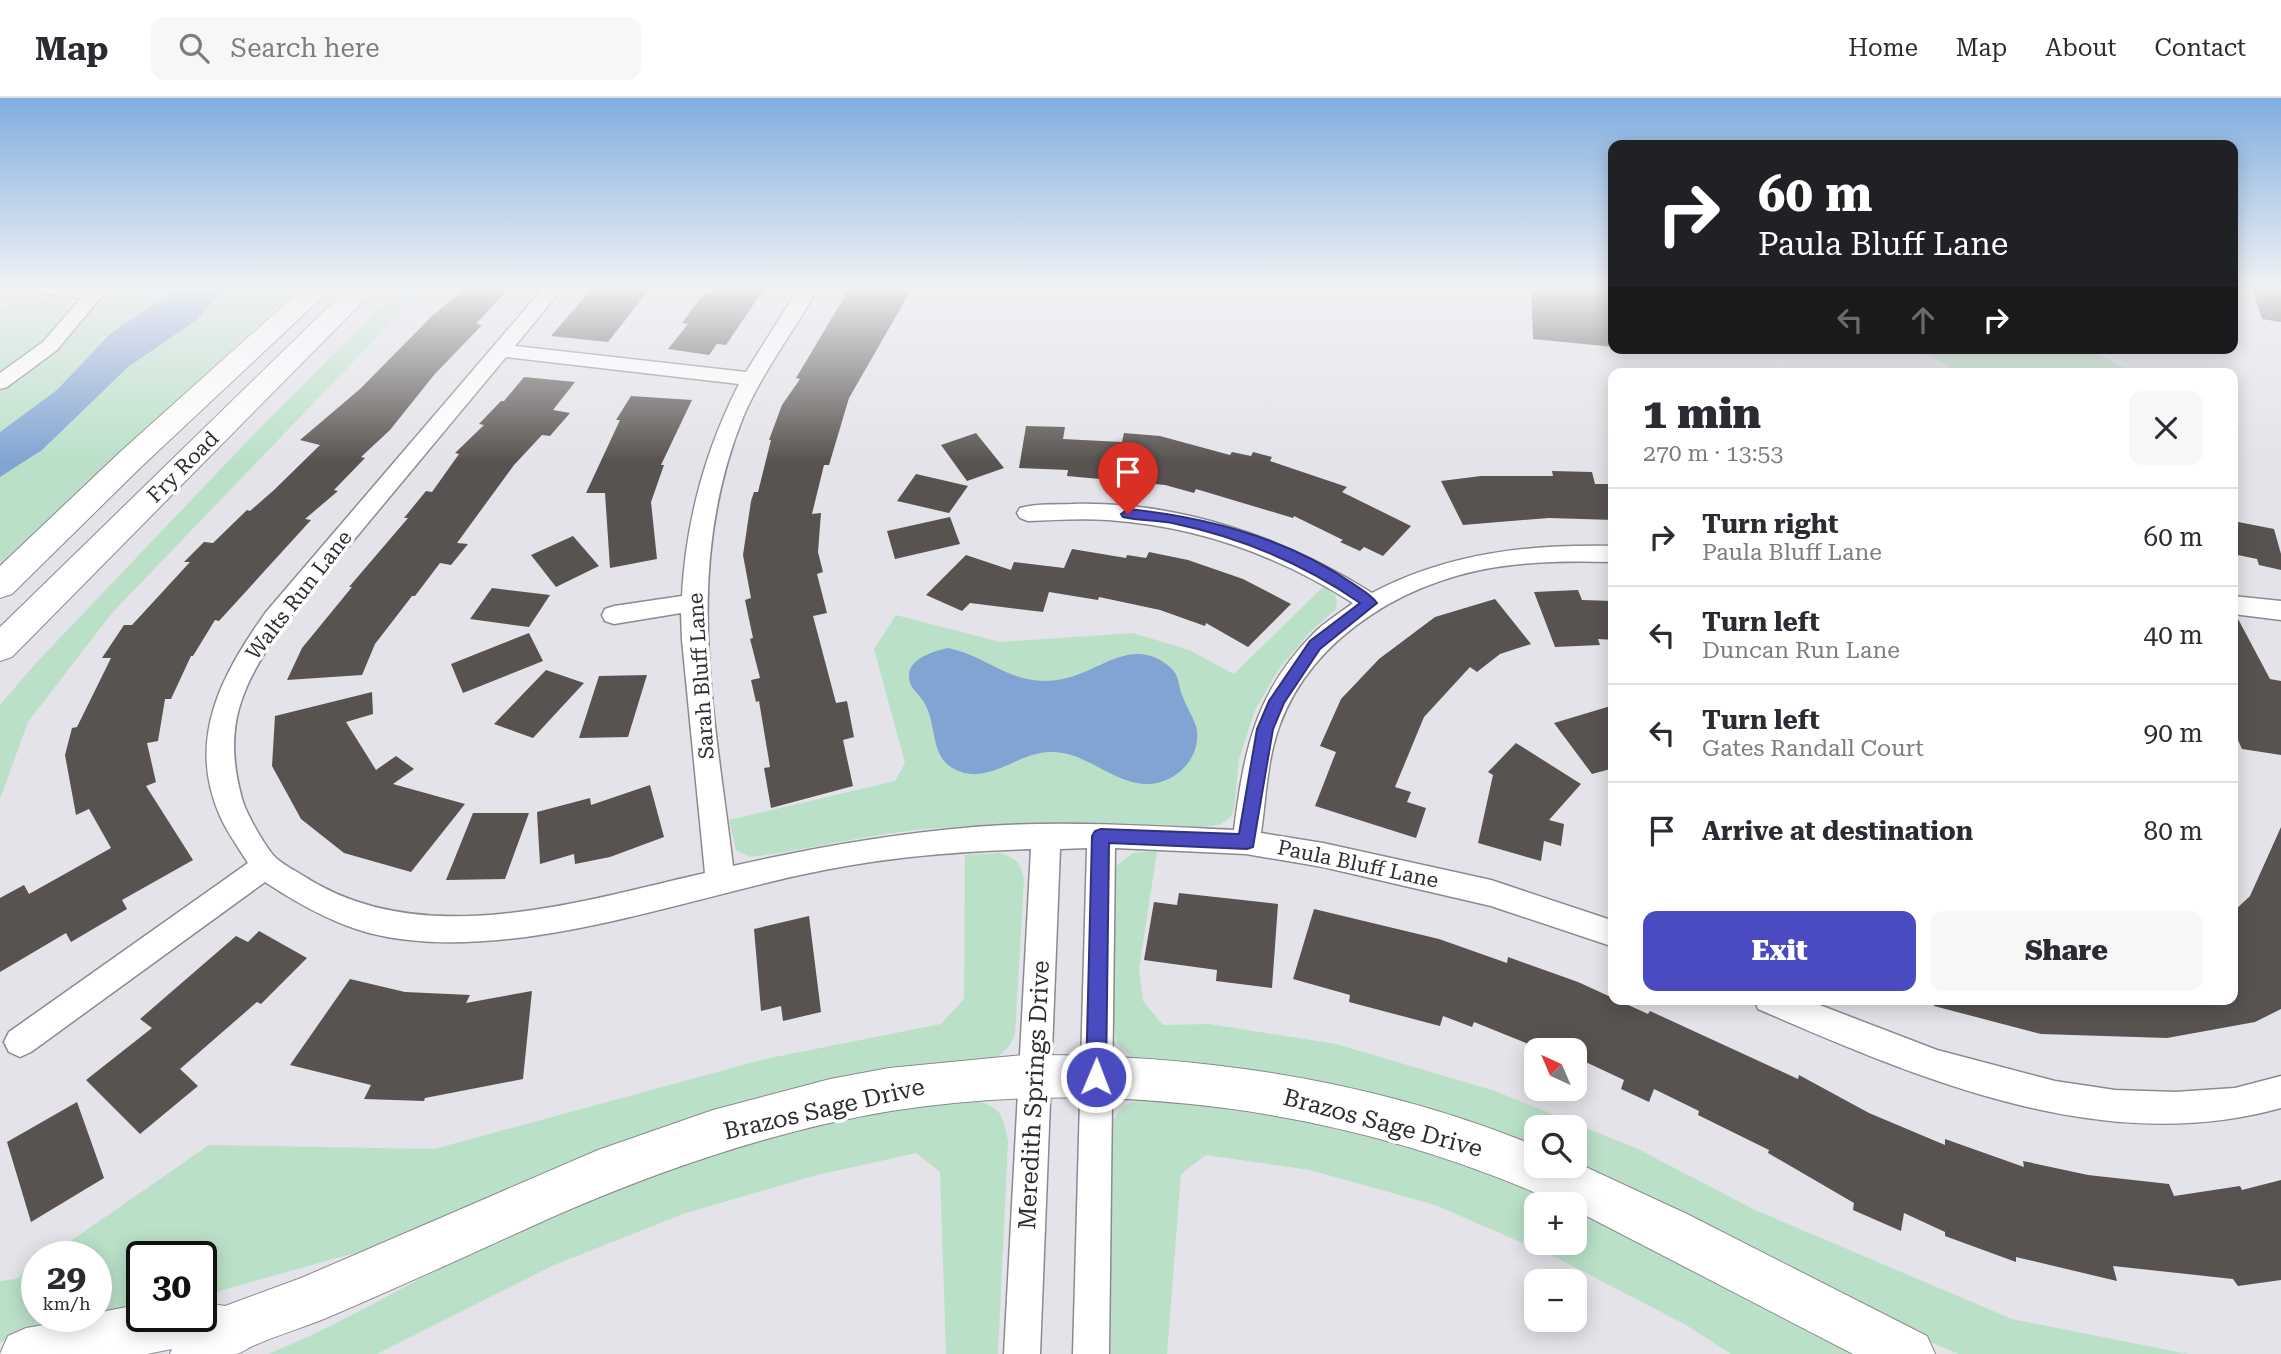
<!DOCTYPE html>
<html lang="en">
<head>
<meta charset="utf-8">
<style>
  body { margin:0; font-family:"Roboto Serif",serif; background:#f7f7f7; color:#2b2b33; height:100vh; display:flex; flex-direction:column; font-size:26px; white-space:nowrap }
  * { box-sizing:border-box; margin:0 }
  p { font-size:23px; color:#7c7c81 }
  .icon { flex:none; width:38px; height:38px; fill:none; stroke:currentColor; stroke-width:2; stroke-linecap:round; stroke-linejoin:round }
  .map { position:relative; flex:1; overflow:hidden }
  .side { position:absolute; left:1608px; top:270px; width:630px; height:637px; display:flex; flex-direction:column; background:#fff; border-radius:14px; box-shadow:0 4px 18px #0003 }
  .side>* { flex:none }
  .top-card { position:absolute; left:1608px; top:42px; width:630px; height:214px; border-radius:14px; box-shadow:0 4px 18px #0003; background:#202124; color:#fff; overflow:hidden }
  .needle { width:46px; rotate:316deg }
  .tools { position:absolute; left:1524px; top:940px; display:grid; gap:14px }
  .tools a { display:grid; place-items:center; width:63px; height:63px; border-radius:14px; background:#fff; box-shadow:0 4px 18px #0003; font-size:35px }
  .speed { position:absolute; left:21px; top:1143px; display:flex; gap:14px; font-size:35px; font-weight:700; text-align:center }
  .speed>* { display:grid; place-content:center; width:91px; height:91px; border-radius:50%; background:#fff; box-shadow:0 4px 18px #0003; line-height:1 }
  .speed small { font-size:18px; font-weight:400 }
  .speed .limit { border:4px solid #111; border-radius:10px; background:#fff; color:#111 }
  .pin { position:absolute; display:grid; place-items:center; width:60px; height:60px; color:#fff; margin:-72px -30px; border-radius:50% 50% 50% 0; rotate:-45deg; box-shadow:0 0 7px #0007 }
  .pin .icon { rotate:45deg }
  .me { position:absolute; width:77px; margin:-38px; rotate:1deg; stroke-linejoin:round; filter:drop-shadow(0 0 5px #0008) }
  .turn { display:flex; align-items:center; gap:24px; height:147px; padding:0 35px; font-size:32px }
  .turn .icon { width:91px; height:91px; stroke-width:2.5 }
  .turn b { display:block; font-size:49px; line-height:60px }
  .lanes { display:flex; align-items:center; height:66px; padding:0 35px; background:#0003; justify-content:center; gap:35px; direction:ltr }
  .lanes .off { opacity:.35 }
  .round { display:grid; place-items:center; flex:none; width:74px; height:74px; border-radius:14px; background:#f7f7f7 }
  .summary { display:flex; align-items:center; justify-content:space-between; height:119px; padding:0 35px }
  h1 { font-size:42px; font-weight:800; line-height:52px }
  .cta { display:flex; gap:14px; margin-top:auto; padding:14px 35px }
  .cta a { flex:1; height:80px; border-radius:14px; background:#4a4bc1; color:#fff; font-size:28px; font-weight:800; line-height:80px; text-align:center }
  .cta a+a { background:#f7f7f7; color:#2b2b33 }
  ul { padding:0; list-style:none }
  li { display:flex; align-items:center; gap:21px; height:98px; padding:0 35px; border-top:2px solid #e1e1e2 }
  li div { flex:1 }
  li b { display:block; font-size:26px }
  li em { font-style:normal }
  header { display:flex; align-items:center; gap:42px; box-sizing:border-box; height:98px; padding:0 35px; background:#fff; border-bottom:2px solid #e1e1e2 }
  header strong { font-size:33px }
  nav { display:flex; gap:38px; margin-inline-start:auto; font-size:24px }
  .search { width:490px; height:63px; background:#f7f7f7; display:flex; align-items:center; gap:18px; box-sizing:border-box; padding:0 24px; border-radius:14px; color:#7c7c81; font-size:26px }
  .map>svg:first-child { display:block }
</style>
</head>
<body>
<header>
<strong>Map</strong>
<div class="search"><svg class="icon" aria-label="search" viewBox="0 0 24 24"><circle cx="10" cy="10" r="6"/><path d="M15 15l6 6"/></svg>Search here</div>
<nav><a>Home</a><a>Map</a><a>About</a><a>Contact</a></nav>
</header>
<div class="map">
<svg width="2281" height="1256" viewBox="0 0 2281 1256">
  <rect width="100%" height="100%" fill="#e3e3e9"/>
  <path fill="#bae1c8" d="M112,188h188l-300,279v-176c46,-26 79,-62 112,-103z
    M402,188h24l-314,327 -84,109 -28,77v-94l36,-42 221,-232z
    M29,200l34,2 7,3 1,6 -33,36 -38,28v-65z
    M1916,250h170l48,25h-174z
    M1324,488l11,9 2,6 -1,8 -27,24 -30,36 -24,41 -16,49 -5,50 -4,9 -11,7 -17,2c-93,-5 -185,-6 -278,2 -59,6 -116,21 -174,28l-14,-7 -7,-30 166,-39 10,-18 -31,-114 22,-34 104,27 133,-9 56,17 45,24z
    M1157,753l-18,119 4,31 20,24 46,-1 127,20 159,47 143,58 117,61 257,109 176,35h-229l-70,-29 -314,-159v-39h-39v24l-72,-27 -129,-38 -104,-19 -83,-6 -16,-4 -15,-14 -5,-24 4,-153 17,-13z
    M1000,755c16,5 21,10 24,27l-9,154 -5,11 -13,13 -556,163 -72,28 -164,46 -4,1v-40h-59v54l-142,32v-61l16,-2 21,-14v51h59v-60h-47l160,-111 225,4 331,-90 176,-35 23,-25 1,-144z
    M1144,1000c32,3 64,5 96,9 102,14 230,52 323,97h-27v38h39v-32l279,144h-123l-45,-29 -129,-67 -122,-53 -125,-35 -104,-15 -25,19 -14,180h-56v-228c7,-17 15,-23 33,-28z
    M975,1002c27,8 28,15 33,41l-10,213h-52l-6,-182 -24,-19 -103,23 -130,38 -129,51 -177,89h-109c80,-32 153,-79 232,-116 81,-38 165,-73 252,-97 73,-20 149,-32 223,-41z"/>
  <path fill="#81a4d2" d="M169,188h58l-29,33 -70,48 -86,83 -42,27v-45l57,-42 53,-56 59,-40z
    M948,550c43,9 65,41 115,31 37,-7 70,-45 108,-11 9,8 7,19 12,29 3,10 13,24 14,34 3,27 -20,51 -47,53 -38,1 -62,-33 -100,-32 -32,0 -63,35 -96,17 -24,-13 -17,-43 -29,-65 -3,-6 -9,-11 -13,-17 -13,-25 18,-35 36,-39z"/>
  <path fill="#585350" d="M468,188h43l-35,38 6,1 -48,50 -44,55 -29,27 4,1 -31,32 4,1 -33,28 6,1 -92,101 -4,-1 -22,36h-2l-20,43h-6l-7,42 -11,2 9,39 -10,4 47,74 -71,40 5,9 -56,33 -5,-9 -66,39v-74l24,-13 5,9 82,-46 -22,-39 -13,6 -11,-60 7,-27 5,-1 34,-69h-9l22,-33h8l58,-63h-6l20,-20 9,1 34,-33 3,1 24,-21 46,-45 -20,-5 60,-51 72,-73z
    M594,188h58l-44,56 -57,-6z
    M717,188h49l-40,59 -9,-1 -8,11 -41,-6 20,-25 -6,-1 22,-30 7,1z
    M851,188h52l-2,3 10,1 -62,108 -20,67h-5l-12,49 9,-1 -3,39 5,20 -6,2 10,39 -14,3 23,87 11,-2 7,36 -11,3 10,46 -82,22 -7,-40 6,-1 -11,-66 -3,1 -5,-22 9,-2 -10,-39 3,-1 -8,-38 6,-2 -8,-43 8,-54 3,-9h4l13,-52h-2l13,-35 18,-26 -4,-1z
    M1531,188h83v61l-81,-8z
    M2251,188h30v36l-19,-3z
    M524,279l51,5 -22,28 17,3 -20,23 -8,-1 -28,30 -57,78 11,1 -17,21 -11,-2 -25,33h-3l-37,48 -13,31 -75,5 15,-32 50,-61h-3l59,-69h-4l22,-27 6,1 27,-38 -4,-1 29,-28 -5,-1 22,-23h3z
    M631,298l61,4 -31,65h3l-13,37 6,57 -47,9 -5,-75h-19l34,-73h-4z
    M1026,328l39,1 -2,12 59,3 2,-9 36,3 70,19 2,-3 19,4 2,-4 19,5 -2,4 77,26 -5,5 69,34 -28,30 -19,-9 -4,4 -20,-9 3,-2 -49,-24 -1,2 -97,-29 -2,4 -29,-8 -98,-9 1,-6 -49,-2z
    M976,335l28,35 -37,13 -26,-36z
    M1552,373l40,1 3,12h19v36l-65,-2 -86,7 -22,-44 40,-5h72z
    M916,376l52,12 -19,27 -52,-12z
    M950,419l10,27 -65,15 -8,-28z
    M2233,423l41,8 7,25v16l-22,-5 -2,-6 -24,-5z
    M573,438l26,30 -43,21 -25,-32z
    M1072,451l54,9 1,-3 19,3 3,-6 39,8 55,19 48,25 -43,43 -42,-24 -1,3 -45,-16 -61,-13 -1,3 -49,-8 -6,20 -73,-9 -8,8 -36,-16 40,-40 45,15 3,-8 50,6z
    M492,490l58,7 -21,32 -59,-8z
    M1578,492l4,10 32,1v39l-16,-1 2,6 -45,2 -21,-55z
    M1495,501l36,45 -31,10 -23,18 -7,-5 -46,50 -29,70 16,5 -4,10 19,6 -10,30 -101,-32 21,-54 -16,-6 21,-47 38,-40 56,-42z
    M2233,519h4l33,62 11,2v74l-39,-6 -9,-20z
    M529,535l14,28 -80,32 -12,-29z
    M546,572l38,13 -51,55 -39,-14z
    M647,577l-19,62 -49,1 20,-62z
    M372,594l1,22 -27,8 30,48 20,-14 18,13 -21,15 72,20 -54,68 -67,-19 -43,-34 -29,-53 3,-50z
    M1614,607v63l-22,6 -38,-51z
    M1516,645l65,41 -32,36 15,4 -3,22 -17,-5 -3,20 -63,-18 15,-68 -5,-3z
    M650,687l14,52 -54,20 -35,7 -1,-10 -34,10 -3,-52 53,-14 1,7z
    M473,715h56l-24,66 -59,1z
    M2281,729v182l-26,13 -88,16 -126,-4 -107,-28 1,-7h298v-87l17,-16z
    M1179,795l99,11 -6,84 -56,-7 1,-11 -73,-10 10,-58 23,3z
    M1314,811l125,30 68,24 1,-6 70,25 70,32 2,-3 148,68 1,-4 70,38 76,32v-6l79,28 -1,-6 65,14 81,9 5,12 66,-10 2,4 39,-10v100l-43,6 -5,-7 -120,-13 4,15 -101,-24v5l-71,-26v-4l-41,-19 -3,18 -48,-21 1,-7 -86,-50 1,-3 -71,-35 1,-4 -45,-22 -5,13 -28,-13 3,-9 -49,-23v-7h-32l-69,-28 -2,5 -29,-11 -3,10 -91,-24 1,-7 -57,-16z
    M809,818l12,96 -38,9 -2,-15 -20,5 -7,-82z
    M259,833l48,27 -46,46 -4,-2 -77,67 18,17 -58,48 -54,-54 66,-52 -12,-9 96,-83 12,6z
    M350,881l55,13 65,3 -4,8 66,-12 -9,88 -98,19 -1,3 -60,-2 7,-14 -81,-20z
    M77,1004l27,76 -73,44 -24,-80z"/>
  <g fill="none" stroke-linecap="round" stroke-linejoin="round">
    <defs>
      <path id="street" d="M25,188h85l-53,64 -50,37 -7,2v-16l43,-31 38,-44 -47,-6z
        M545,188h19l-49,60 231,26 54,-86h19c-24,44 -55,83 -75,129 -62,152 -30,295 -11,451 79,-18 159,-32 241,-39 86,-7 173,-1 260,3 10,-79 21,-138 80,-197 11,-11 26,-20 39,-30 -75,-48 -156,-77 -245,-83 -27,-2 -53,0 -80,1l-8,-3 -3,-5 3,-5c17,-5 36,-3 53,-4 106,-3 210,33 299,89 76,-40 157,-49 242,-47v16c-35,-1 -68,-1 -102,3 -96,10 -199,67 -233,162 -12,33 -13,71 -18,106l62,10 168,37 123,41v26l-123,-41 -168,-39 -77,-13 -131,-6 -6,506h-36l14,-506 -27,1 -20,505h-36l27,-505c-77,2 -156,9 -231,26 -128,28 -302,91 -431,58 -37,-10 -72,-30 -104,-51l-234,170 -11,5 -11,-5 -5,-10 5,-10 239,-169c-10,-16 -21,-31 -28,-47 -34,-77 2,-142 46,-204zM506,259l233,27c-34,67 -53,136 -57,212l-68,10 -9,3 -3,6 3,6 9,3 67,-11 1,27 23,233c-128,29 -284,80 -403,2 -8,-5 -20,-11 -27,-18 -10,-10 -27,-41 -32,-55 -22,-75 -2,-116 41,-178z
        M2233,498l48,5v19l-48,-6z
        M1754,901h50l133,51 118,31 60,9 60,2 60,-4 46,-12v32c-178,50 -361,-29 -523,-99z"/>
      <path id="secondary" d="M305,188h29l-193,181 -129,127 -12,4v-32l119,-113z
        M350,188h28l-366,371 -12,4v-34z
        M1023,957c176,-1 350,24 513,91v20h39v-4l112,52 240,122 8,18h-82l-278,-144v-6h-14c-206,-94 -446,-128 -670,-93 -115,19 -228,58 -334,104 -78,35 -155,71 -233,104 -23,9 -46,16 -69,26 -6,2 -13,8 -19,9 -20,0 -45,0 -66,0l2,-5 -25,5h-147l8,-18 18,-8 70,-12v-3l46,-9v12h59v-14l24,4 76,-28 297,-128 115,-40 117,-31 59,-11z"/>
    </defs>
    <use href="#street" stroke="#8a8a90" stroke-width="3"/>
    <use href="#secondary" stroke="#8a8a90" stroke-width="2"/>
    <use href="#street" fill="#fff" fill-rule="evenodd"/>
    <use href="#secondary" fill="#fff" fill-rule="evenodd"/>
  </g>
  <linearGradient id="sky" x2="0" y2="1"><stop stop-color="#7faedf"/><stop offset="0.52" stop-color="#f2f2f5"/><stop offset="1" stop-color="#f2f2f5" stop-opacity="0"/></linearGradient>
  <rect width="2281" height="364" fill="url(#sky)"/>
  <path fill="#4a4bc1" stroke="#30317d" stroke-width="2" d="M1128,411c78,8 158,29 224,74 8,6 19,11 25,20l-57,46 -36,54 -11,26 -20,118 -6,2 -138,-6 -3,234 -3,6 -7,3 -7,-3 -3,-6 6,-241 3,-5 6,-2 138,5 18,-105 12,-28 41,-60 50,-38c-58,-40 -120,-66 -188,-80 -16,-3 -33,-2 -49,-6l-2,-3z"/>
  <g text-anchor="middle" dominant-baseline="central" stroke-width="7" stroke-linejoin="round" paint-order="stroke">
    <g font-size="21" fill="#2e2e31" stroke="#fff">
      <text transform="translate(183 369) rotate(-45)">Fry Road</text>
      <text transform="translate(299 497) rotate(-52)">Walts Run Lane</text>
      <text transform="translate(701 578) rotate(-94)">Sarah Bluff Lane</text>
      <text transform="translate(1358 766) rotate(12)">Paula Bluff Lane</text>
    </g>
    <g font-size="24" fill="#2e2e31" stroke="#fff">
      <text transform="translate(1034 997) rotate(-87)">Meredith Springs Drive</text>
      <text transform="translate(824 1011) rotate(-13)">Brazos Sage Drive</text>
      <text transform="translate(1383 1025) rotate(15)">Brazos Sage Drive</text>
    </g>
  </g>
</svg>
<div class="tools">
<a><svg class="needle" viewBox="-14 -14 28 28"><path d="M0-13l5 13h-10z" fill="#e53935"/><path d="M0 13l5-13h-10z" fill="#7c7c81"/></svg></a>
<a><svg class="icon" aria-label="search" viewBox="0 0 24 24"><circle cx="10" cy="10" r="6"/><path d="M15 15l6 6"/></svg></a>
<a>+</a>
<a>−</a>
</div>
<div class="speed"><div>29<small>km/h</small></div><div class="limit">30</div></div>
<div class="pin" style="left:1128px;top:416px;background:#d93025"><svg class="icon" aria-label="arrive" viewBox="0 0 24 24"><path d="M6 21V4h12l-3 4 3 4H6"/></svg></div>
<svg class="me" style="left:1096px;top:979px" viewBox="-20 -20 40 40"><circle r="17" fill="#4a4bc1" stroke="#fff" stroke-width="3"/><path d="M0-11L8 9 0 5-8 9z" fill="#fff"/></svg>
<div class="top-card">
<div class="turn"><svg class="icon" aria-label="right" viewBox="0 0 24 24"><path d="M7 20v-9h11M14 6l5 5-5 5"/></svg><div><b>60 m</b>Paula Bluff Lane</div></div>
<div class="lanes"><svg class="icon off" aria-label="left" viewBox="0 0 24 24"><path d="M17 20v-9H6M10 6l-5 5 5 5"/></svg><svg class="icon off" aria-label="ahead" viewBox="0 0 24 24"><path d="M12 20V5M6 11l6-6 6 6"/></svg><svg class="icon" aria-label="right" viewBox="0 0 24 24"><path d="M7 20v-9h11M14 6l5 5-5 5"/></svg></div>
</div>
<section class="side">
<div class="summary"><div><h1>1 min</h1><p>270 m · 13:53</p></div><a class="round"><svg class="icon" aria-label="close" viewBox="0 0 24 24"><path d="M6 6l12 12M18 6L6 18"/></svg></a></div>
<ul>
<li><svg class="icon" aria-label="right" viewBox="0 0 24 24"><path d="M7 20v-9h11M14 6l5 5-5 5"/></svg><div><b>Turn right</b><p>Paula Bluff Lane</p></div><em>60 m</em></li>
<li><svg class="icon" aria-label="left" viewBox="0 0 24 24"><path d="M17 20v-9H6M10 6l-5 5 5 5"/></svg><div><b>Turn left</b><p>Duncan Run Lane</p></div><em>40 m</em></li>
<li><svg class="icon" aria-label="left" viewBox="0 0 24 24"><path d="M17 20v-9H6M10 6l-5 5 5 5"/></svg><div><b>Turn left</b><p>Gates Randall Court</p></div><em>90 m</em></li>
<li><svg class="icon" aria-label="arrive" viewBox="0 0 24 24"><path d="M6 21V4h12l-3 4 3 4H6"/></svg><div><b>Arrive at destination</b></div><em>80 m</em></li>
</ul>
<div class="cta"><a>Exit</a><a>Share</a></div>
</section>
</div>
</body>
</html>
